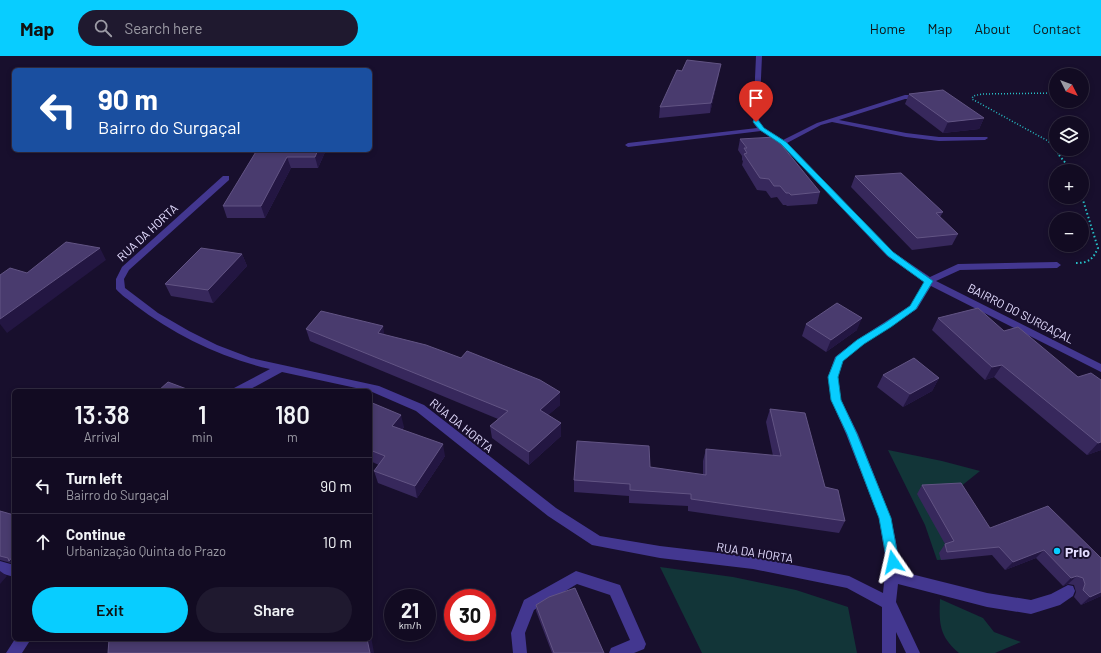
<!DOCTYPE html>
<html lang="en">
<head>
<meta charset="utf-8">
<style>
  body { margin:0; font-family:Barlow,sans-serif; background:#1f192f; color:#f1f3f6; height:100vh; display:flex; flex-direction:column; font-size:15px; white-space:nowrap }
  * { box-sizing:border-box; margin:0 }
  p { font-size:13px; color:#9c9ba5 }
  .icon { flex:none; width:22px; height:22px; fill:none; stroke:currentColor; stroke-width:2; stroke-linecap:round; stroke-linejoin:round }
  .map { position:relative; flex:1; overflow:hidden }
  .panel { position:absolute; left:12px; top:333px; width:360px; height:252px; display:flex; flex-direction:column; background:#120b22; border-radius:6px; box-shadow:0 2px 6px #0003,0 0 0 1px #312b40 }
  .panel>* { flex:none }
  .banner { position:absolute; left:12px; top:12px; width:360px; height:84px; border-radius:6px; box-shadow:0 2px 6px #0003,0 0 0 1px #312b40; background:#1a4fa0; color:#fff; overflow:hidden }
  .needle { width:26px; rotate:132deg }
  .controls { position:absolute; left:1049px; top:12px; display:grid; gap:8px }
  .controls a { display:grid; place-items:center; width:40px; height:40px; border-radius:50%; background:#120b22; box-shadow:0 2px 6px #0003,0 0 0 1px #312b40; font-size:20px }
  .speed { position:absolute; left:384px; top:533px; display:flex; gap:8px; font-size:20px; font-weight:700; text-align:center }
  .speed>* { display:grid; place-content:center; width:52px; height:52px; border-radius:50%; background:#120b22; box-shadow:0 2px 6px #0003,0 0 0 1px #312b40; line-height:1 }
  .speed small { font-size:10px; font-weight:400 }
  .speed .limit { border:6px solid #d22; background:#fff; color:#111 }
  .pin { position:absolute; display:grid; place-items:center; width:34px; height:34px; color:#fff; margin:-41px -17px; border-radius:50% 50% 50% 0; rotate:-45deg; box-shadow:0 0 4px #0007 }
  .pin .icon { rotate:45deg }
  .me { position:absolute; width:44px; margin:-22px; rotate:349deg; stroke-linejoin:round; filter:drop-shadow(0 0 3px #0008) }
  .turn { display:flex; align-items:center; gap:14px; height:84px; padding:0 20px; font-size:18px }
  .turn .icon { width:52px; height:52px; stroke-width:2.5 }
  .turn b { display:block; font-size:28px; line-height:34px }
  .eta { display:flex; justify-content:space-evenly; align-items:center; height:68px; text-align:center }
  .eta b { font-size:24px; font-weight:600; line-height:28px }
  .cta { display:flex; gap:8px; margin-top:auto; padding:8px 20px }
  .cta a { flex:1; height:46px; border-radius:24px; background:#08cdff; color:#111; font-size:16px; font-weight:600; line-height:46px; text-align:center }
  .cta a+a { background:#1f192f; color:#f1f3f6 }
  ul { padding:0; list-style:none }
  li { display:flex; align-items:center; gap:12px; height:56px; padding:0 20px; border-top:1px solid #312b40 }
  li div { flex:1 }
  li b { display:block; font-size:15px }
  li em { font-style:normal }
  header { display:flex; align-items:center; gap:24px; box-sizing:border-box; height:56px; padding:0 20px; background:#08cdff; color:#111 }
  header strong { font-size:19px }
  nav { display:flex; gap:22px; margin-inline-start:auto; font-size:14px }
  .search { width:280px; height:36px; background:#1f192f; display:flex; align-items:center; gap:10px; box-sizing:border-box; padding:0 14px; border-radius:22px; color:#9c9ba5; font-size:15px }
  .map>svg:first-child { display:block }
</style>
</head>
<body>
<header>
<strong>Map</strong>
<div class="search"><svg class="icon" aria-label="search" viewBox="0 0 24 24"><circle cx="10" cy="10" r="6"/><path d="M15 15l6 6"/></svg>Search here</div>
<nav><a>Home</a><a>Map</a><a>About</a><a>Contact</a></nav>
</header>
<div class="map">
<svg width="1101" height="597" viewBox="0 0 1101 597">
  <rect width="100%" height="100%" fill="#180f2d"/>
  <path fill="#123538" d="M888,394l54,11 38,10 -25,20 -2,68 -16,1 -12,-35z
    M660,511l73,10 63,13 52,17 9,46h-155z
    M940,543l43,19 11,14 27,10 -26,11h-36c-20,-17 -20,-30 -19,-54z"/>
  <g fill="none" stroke-linecap="round" stroke-linejoin="round">
    <path stroke="#27c1c8" stroke-width="1.5" stroke-dasharray="1 2" stroke-linecap="butt" d="M1056,37l-74,1 -9,2 -1,3 76,42 12,15
      M1082,37h7"/>
    <path stroke="#27c1c8" stroke-width="2" stroke-dasharray="1.5 2.5" stroke-linecap="butt" d="M1059,99l13,16
      M1076,207c13,0 17,-4 22,-15l-16,-51"/>
    <path fill="#433790" fill-rule="evenodd" d="M756,0h6l-3,66 5,6 19,12 34,-17 88,-28h15l3,2 -3,2h-15l-66,21 67,13 33,4h48l1,1 -3,2 -46,1 -33,-4 -74,-15 -11,3 -34,18 106,109 37,25 28,-13 99,-2 4,3 -4,3 -97,2 -24,11 165,83v8l-170,-86 -14,23 -54,35 -20,17 -5,16 3,23 17,34 33,84 9,44 -1,9 88,22 44,7 20,-6 17,-9 5,1 2,5 -2,5 -13,9 -29,9 -44,-7 -89,-23 -2,18 24,51h-14l-10,-21v21h-14v-46l-35,-19 -94,-19 -93,-11 -68,-13 -44,-29 -132,-105 -46,-20 -88,-19 -35,19h-14l1,-3 36,-19c-49,-11 -95,-34 -135,-64 -6,-5 -14,-10 -19,-16v-10l6,-12 101,-91h6v4l-100,90 -5,9 1,9 33,25 31,18 28,14 34,13 128,28 45,19 132,103 44,28 60,10 93,11 96,19 34,17 3,-31 -7,-44 -33,-84 -15,-34 -3,-23 7,-20 22,-17 54,-35 13,-23 -37,-26 -106,-112 -20,-13 -133,16 -3,-2 3,-2 129,-15 -4,-6z
      M0,505l14,4v12l-14,-4z
      M576,515l44,14 26,59 -2,5 -10,4h-25l2,-5 19,-8 -20,-45 -33,-11 -43,26 -9,23 2,20h-14l-2,-20 13,-33z
      M15,583h16l-9,14h-16z"/>
  </g>
  <path fill="#37285c" d="M682,15l37,3 -9,39 -51,5 1,-11z
    M909,38l75,24 -5,11 -36,4 -38,-29z
    M740,83l80,53 -3,12 -30,2 -1,-1h-3l-6,-8 -6,1 -5,-7 -9,-1 -15,-25 1,-4 -1,-1v-4l-4,-6z
    M257,94h69l-8,18h-27l-26,50h-38l-4,-12z
    M855,120l88,36 -3,5 18,17 -6,11 -40,5 -61,-63z
    M242,198l5,12 -34,37 -42,-7 -6,-12z
    M938,262l66,13 74,46 23,73 -14,5 -93,-78 -9,3 -53,-50z
    M806,268l51,6 -31,22 -24,-16z
    M306,273l78,6 77,23 99,34v13l-12,10 13,8v13l-32,29 -37,-27 -2,-12 8,-7 -188,-78z
    M883,319l56,3 -7,13 -29,16 -26,-20z
    M370,346l34,25 -2,3 43,26 -28,42 -39,-15 -4,-12 5,-6 -9,-4z
    M770,353l55,78 20,34 -6,12 -151,-22v-5l-59,-3v-7l-55,-4v-12l76,-13 53,8v-14l3,-12 67,7 -7,-34z
    M922,429l68,43 111,30v38l-20,9 -7,-8 2,-5 -2,-7 -6,-1 -5,2 -27,-28 -31,12 -13,-15 -51,5 -2,-7 6,-9 -28,-50z
    M0,455l11,52 -11,-3z
    M536,549l68,48h-52l-16,-42z"/>
  <path fill="#231642" d="M721,8l-2,10 -9,39 1,-10z
    M984,62l-5,11 -36,4 5,-11z
    M318,94h8l-8,18 -3,-11z
    M287,101l4,11 -26,50 -4,-12z
    M100,192l6,12 -99,73 -7,-9v-5z
    M242,198l5,12 -34,37 -5,-13z
    M862,262l-5,12 -31,22 5,-12z
    M383,270l2,12 -7,-5z
    M1002,309l-8,12 -9,3 7,-13z
    M939,322l-7,13 -29,16 7,-13z
    M560,336v13l-20,17v-12z
    M401,359l3,12 -9,11 -3,-12z
    M561,367v13l-32,29v-13z
    M1101,386v8l-14,5 11,-12z
    M443,388l2,12 -28,42 -2,-12z
    M1044,494l-8,8 -31,12 8,-8z
    M14,499v10l-5,-4z
    M0,515l7,5 -7,8z
    M1077,520l-9,8 -5,2 8,-8z
    M1101,536v4l-20,9 9,-8z
    M370,575l4,22h-4l-3,-14h3z"/>
  <path fill="#493b6e" stroke="#625484" d="M687,4l34,4 -10,39 -51,4 17,-37 5,1z
    M943,34l41,28 -36,4 -39,-28z
    M775,81l45,55 -29,3 -2,-2h-3l-6,-7h-6l-5,-7 -9,-1 -16,-24 3,-1 -3,-5h3l-7,-9z
    M257,94h61l-3,7h-28l-26,49h-38z
    M901,117l42,39 -7,1 22,21 -41,4 -62,-62z
    M66,186l34,6 -100,71v-44l10,-7 17,5z
    M201,192l41,6 -34,36 -43,-6z
    M837,247l25,15 -31,22 -25,-16z
    M978,252l26,23 14,-4 60,50 13,-4 10,7v62l-3,1 -96,-78 -10,2 -54,-49z
    M321,255l62,15 -5,7 48,12 35,13 6,-7 73,29 20,12 -20,18 21,13 -32,29 -39,-26 18,-15 -202,-82z
    M914,302l25,20 -29,16 -27,-19z
    M168,326l24,9h-34z
    M370,346l31,13 -9,11 51,18 -28,42 -41,-15 11,-15 -15,-6z
    M770,353l35,4 20,74 13,3 7,31 -154,-22v-5l-61,-4v-6l-56,-4 3,-39 72,5 1,21 56,8v-26l75,7z
    M961,427l29,45 58,-22 53,52v34l-11,5 -7,-7 2,-6 -2,-6 -6,-2 -6,2 -27,-28 -31,12 -14,-15 -52,5 -2,-8 9,-3 -32,-56z
    M0,455l14,4v40l-5,6 -1,-3 -8,-2z
    M575,532l29,65h-50l-18,-48 13,-8z
    M109,583h258l3,14h-262z"/>
  <path fill="#08cdff" stroke="#0585a6" d="M754,64h4l6,8 22,14 107,110 40,29 -17,28 -25,18 -27,17 -21,17 -5,16 3,23 16,34 34,84 8,44 -1,4 -5,2 -4,-2 -2,-4 -8,-44 -32,-84 -16,-34 -3,-23 8,-20 21,-17 28,-17 25,-17 14,-24 -36,-26 -107,-112 -21,-14 -7,-8z"/>
  <circle fill="#08cdff" stroke="#180f2d" stroke-width="1.5" cx="1057" cy="495" r="4"/>
  <g text-anchor="middle" dominant-baseline="central" stroke-width="4" stroke-linejoin="round" paint-order="stroke">
    <g font-size="12" fill="#e3dcff" stroke="#180f2d">
      <text transform="translate(147 176) rotate(-43)">RUA DA HORTA</text>
      <text transform="translate(1021 257) rotate(27)">BAIRRO DO SURGAÇAL</text>
      <text transform="translate(462 369) rotate(39)">RUA DA HORTA</text>
      <text transform="translate(755 496) rotate(9)">RUA DA HORTA</text>
    </g>
    <g font-size="14" font-weight="bold" fill="#e3dcff" stroke="#180f2d" text-anchor="start">
      <text x="1065" y="495">Prio</text>
    </g>
  </g>
</svg>
<div class="controls">
<a><svg class="needle" viewBox="-14 -14 28 28"><path d="M0-13l5 13h-10z" fill="#e53935"/><path d="M0 13l5-13h-10z" fill="#9c9ba5"/></svg></a>
<a><svg class="icon" aria-label="layers" viewBox="0 0 24 24"><path d="M12 4l9 5-9 5-9-5zM3 14l9 5 9-5"/></svg></a>
<a>+</a>
<a>−</a>
</div>
<div class="speed"><div>21<small>km/h</small></div><div class="limit">30</div></div>
<div class="pin" style="left:756px;top:66px;background:#d93025"><svg class="icon" aria-label="arrive" viewBox="0 0 24 24"><path d="M6 21V4h12l-3 4 3 4H6"/></svg></div>
<svg class="me" style="left:893px;top:506px" viewBox="-20 -20 40 40"><path d="M0-17L14 15 0 8-14 15z" fill="#08cdff" stroke="#fff" stroke-width="4"/></svg>
<div class="banner">
<div class="turn"><svg class="icon" aria-label="left" viewBox="0 0 24 24"><path d="M17 20v-9H6M10 6l-5 5 5 5"/></svg><div><b>90 m</b>Bairro do Surgaçal</div></div>
</div>
<section class="panel">
<div class="eta">
<div><b>13:38</b><p>Arrival</p></div>
<div><b>1</b><p>min</p></div>
<div><b>180</b><p>m</p></div>
</div>
<ul>
<li><svg class="icon" aria-label="left" viewBox="0 0 24 24"><path d="M17 20v-9H6M10 6l-5 5 5 5"/></svg><div><b>Turn left</b><p>Bairro do Surgaçal</p></div><em>90 m</em></li>
<li><svg class="icon" aria-label="ahead" viewBox="0 0 24 24"><path d="M12 20V5M6 11l6-6 6 6"/></svg><div><b>Continue</b><p>Urbanização Quinta do Prazo</p></div><em>10 m</em></li>
</ul>
<div class="cta"><a>Exit</a><a>Share</a></div>
</section>
</div>
</body>
</html>
